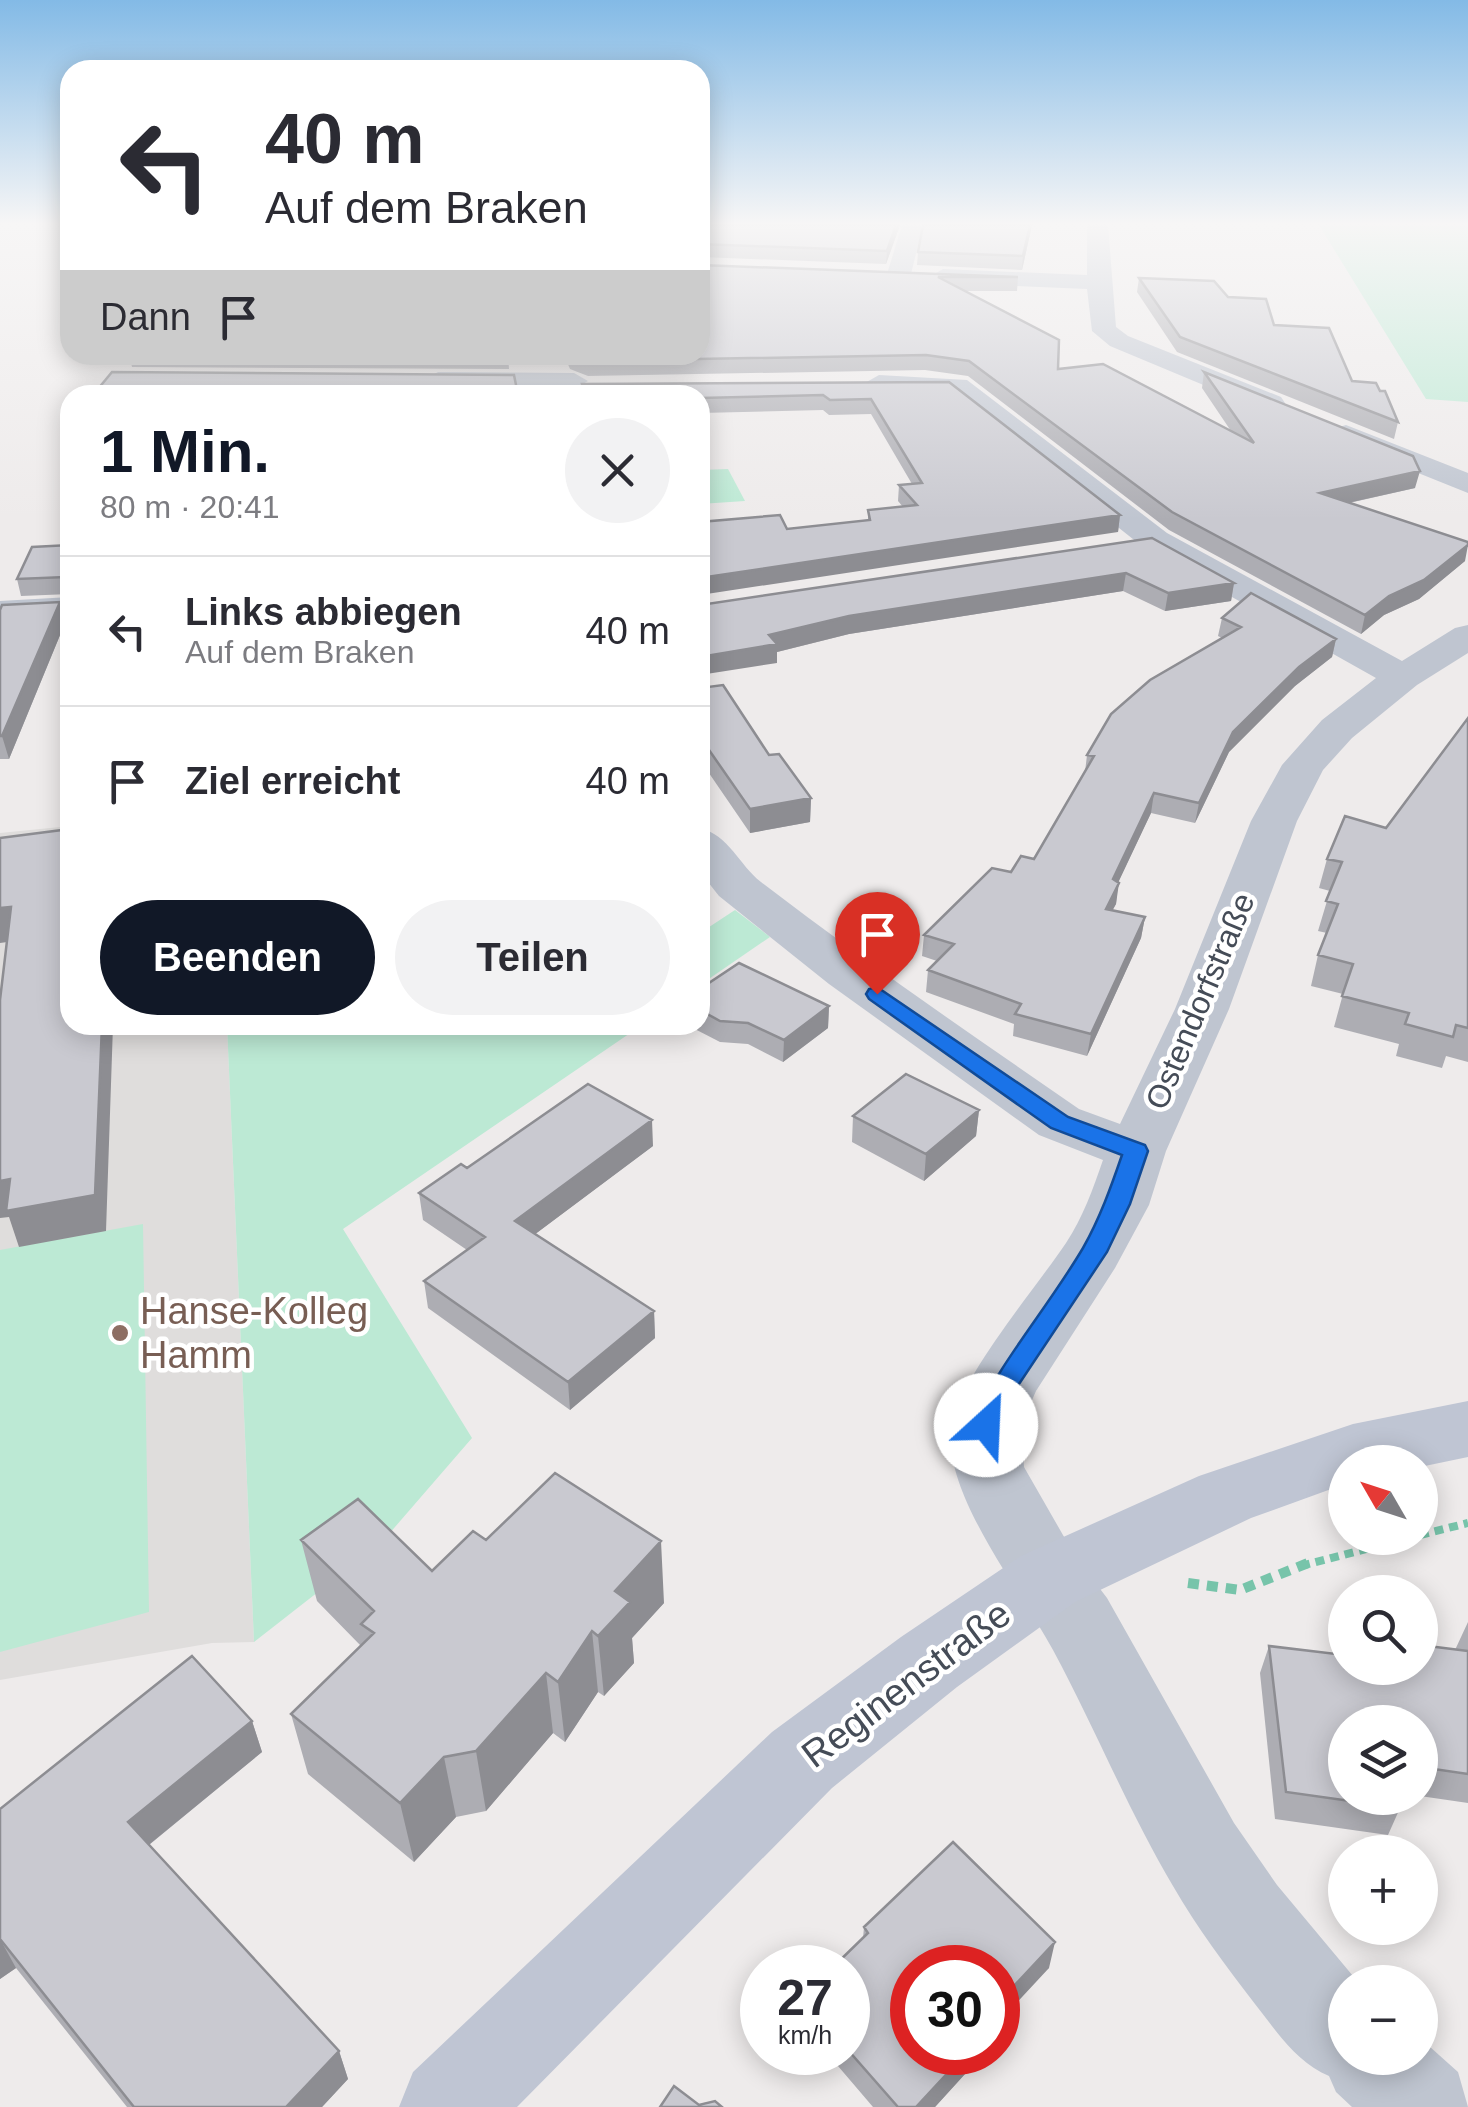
<!DOCTYPE html>
<html lang="de">
<head>
<meta charset="utf-8">
<style>
  body { margin:0; font-family:Arial,sans-serif; background:#f2f2f3; color:#2b2b33; height:100vh; display:flex; flex-direction:column; font-size:38px; white-space:nowrap }
  * { box-sizing:border-box; margin:0 }
  p { font-size:32px; color:#7c7c81 }
  .icon { flex:none; width:55px; height:55px; fill:none; stroke:currentColor; stroke-width:2; stroke-linecap:round; stroke-linejoin:round }
  .map { position:relative; flex:1; overflow:hidden }
  .sheet { position:absolute; left:60px; top:385px; width:650px; height:650px; display:flex; flex-direction:column; background:#fff; border-radius:30px; box-shadow:0 5px 25px #0003 }
  .sheet>* { flex:none }
  .banner { position:absolute; left:60px; top:60px; width:650px; height:305px; border-radius:30px; box-shadow:0 5px 25px #0003; background:#fff; color:#2b2b33; overflow:hidden }
  .needle { width:65px; rotate:309deg }
  .buttons { position:absolute; left:1328px; top:1445px; display:grid; gap:20px }
  .buttons a { display:grid; place-items:center; width:110px; height:110px; border-radius:50%; background:#fff; box-shadow:0 5px 25px #0003; font-size:50px }
  .speed { position:absolute; left:740px; top:1945px; display:flex; gap:20px; font-size:50px; font-weight:700; text-align:center }
  .speed>* { display:grid; place-content:center; width:130px; height:130px; border-radius:50%; background:#fff; box-shadow:0 5px 25px #0003; line-height:1 }
  .speed small { font-size:25px; font-weight:400 }
  .speed .limit { border:15px solid #d22; background:#fff; color:#111 }
  .pin { position:absolute; display:grid; place-items:center; width:85px; height:85px; color:#fff; margin:-102px -42px; border-radius:50% 50% 50% 0; rotate:-45deg; box-shadow:0 0 10px #0007 }
  .pin .icon { rotate:45deg }
  .me { position:absolute; width:110px; margin:-55px; rotate:25deg; stroke-linejoin:round; filter:drop-shadow(0 0 8px #0008) }
  .turn { display:flex; align-items:center; gap:35px; height:210px; padding:0 40px; font-size:45px }
  .turn .icon { width:130px; height:130px; stroke-width:2.5 }
  .turn b { display:block; font-size:70px; line-height:85px }
  .then { display:flex; align-items:center; height:95px; padding:0 40px; background:#0003; gap:20px; font-size:38px }
  .round { display:grid; place-items:center; flex:none; width:105px; height:105px; border-radius:52px; background:#f2f2f3 }
  .headline { display:flex; align-items:center; justify-content:space-between; height:170px; padding:0 40px }
  h1 { font-size:60px; font-weight:700; line-height:75px; color:#111827 }
  .button { display:flex; gap:20px; margin-top:auto; padding:20px 40px }
  .button a { flex:1; height:115px; border-radius:60px; background:#111827; color:#fff; font-size:40px; font-weight:700; line-height:115px; text-align:center }
  .button a+a { background:#f2f2f3; color:#2b2b33 }
  ul { padding:0; list-style:none }
  li { display:flex; align-items:center; gap:30px; height:150px; padding:0 40px; border-top:2px solid #e1e1e2 }
  li div { flex:1 }
  li b { display:block; font-size:38px }
  li em { font-style:normal }
  .map>svg:first-child { display:block }
</style>
</head>
<body>
<div class="map">
<svg width="1468" height="2107" viewBox="0 0 1468 2107">
  <rect width="100%" height="100%" fill="#eeebeb"/>
  <path fill="#dfdddc" d="M70,826v199h157l27,617 -42,1 -212,37v-847z"/>
  <path fill="#bce9d4" d="M1319,225h149v177l-42,-3z
    M728,469l17,32 -45,3v-34z
    M735,910l35,27 -70,48v-52z
    M227,1025h415l-299,204 129,209 -90,104 -128,100z
    M143,1224l6,388 -149,40v-402z"/>
  <g fill="none" stroke-linecap="round" stroke-linejoin="round">
    <path stroke="#77c4aa" stroke-width="8" stroke-dasharray="9 6" stroke-linecap="butt" d="M1420,1535l48,-12
      M1301,1566l107,-28"/>
    <path stroke="#77c4aa" stroke-width="10" stroke-dasharray="11 8" stroke-linecap="butt" d="M1188,1583l52,7 68,-27"/>
    <path fill="#bfc5d0" fill-rule="evenodd" d="M902,225h21l-12,49 -12,7 -12,-7z
      M1087,225h21l8,102 12,9 153,61 4,6 -4,6h-20l-151,-63 -18,-15 -5,-42 -144,-6 -12,-7 12,-7 144,6z
      M438,372l136,1 14,8 -14,8 -146,-3 -4,-6z
      M879,375l88,5 200,153 235,128 53,-33 13,-3v28l-51,32 -65,53 -29,32 -26,51 -68,188 -63,142 -17,54 -34,63 -79,123 -15,34 3,42 51,89 32,42 127,225 43,62 81,97h-13v76h75v-20l38,34 10,35h-116l-16,-15 -7,-16c-33,-14 -52,-44 -74,-72 -29,-38 -58,-76 -82,-118 -45,-76 -78,-158 -120,-236 -31,-58 -110,-155 -102,-222 6,-47 87,-143 115,-185 17,-26 27,-54 37,-83l-64,-25 -210,-151 -110,-88 -19,-24v-44c29,7 39,37 61,54 104,80 211,153 318,227l41,15 55,-115 76,-188 31,-56 40,-45 54,-42 -233,-131 -193,-153 -81,-5 -4,-6z
      M1346,425l122,48v20l-132,-53 -5,-6 5,-6z
      M70,597v22l-70,4v-22z"/>
    <path fill="#bfc5d3" fill-rule="evenodd" d="M1468,1401v56l-48,10v-5h-75v22l-94,34 -176,84 -118,85 -125,101 -315,319h-118l14,-35 359,-340 129,-95 120,-81 178,-80 154,-52z"/>
  </g>
  <path fill="#adadb3" d="M700,225h200l-14,39 -186,-7z
    M923,225h109l-10,45 -105,-5 1,-13z
    M700,265l318,12 -1,14h-53l94,78 173,62 -29,-43 2,-16 211,116 -66,15 116,58 -46,38 -35,16 -23,19 -192,-104 -201,-154 -43,-6 -337,6 -18,-7 -6,-14h136z
    M1139,278l89,19 124,84 46,41 -4,17 -217,-87 -40,-60z
    M129,355h379l1,14 -377,-2z
    M112,372l406,23h-425z
    M949,382l171,133 -2,17 -331,-3 81,-9v-10l35,-3 -5,-6 1,-16 13,-1 -41,-70 -42,1 -6,-5 -123,3v-18h-118v-11z
    M1152,538l82,45 -3,18 -66,10 -42,-20 -274,43 -72,18v11l-77,-58z
    M70,545v49l-49,2 -4,-17z
    M0,610l65,13 -56,136h-9z
    M1222,618l114,21 -4,18 -37,29 -66,66 -34,71 -44,-10 -33,69 -2,22 -4,6 33,7 -4,21 -54,118 -74,-20 1,-12 -88,-32 2,-22 9,-9 -15,-5 2,-21 87,-63 23,-13 51,-87 2,-17 135,-117 -4,-2z
    M700,688l69,67 42,43 -1,24 -60,11 -50,-73z
    M1468,718v344l-22,-6 -4,12 -46,-12 3,-12 -65,-17 9,-33 -32,-8 7,-31 9,-22 -9,-2 12,-40 -11,-3 8,-29 59,-31z
    M700,989l129,17 -1,22 -45,34 -35,-18 -28,-2 -33,-17h13z
    M979,1110l-3,26 -52,45 -72,-39 1,-26z
    M653,1146l-118,88 119,77 1,27 -85,72 -142,-102 -4,-27 43,-31 -44,-30 -4,-27 48,-25z
    M301,1540l131,31 54,-31 178,63 -32,35 2,25 -30,33 -6,-4 -33,50 -12,-9 -67,78 -30,6 -42,45 -106,-88 -17,-60 70,-68 -44,-45z
    M1468,1622v181l-48,-7v-74h-75l55,86 -12,27 -113,-16 -15,-146 9,-27 76,22 110,-18z
    M252,1721l10,31 -113,93 190,206 9,28 -26,28h-195l-111,-139 -16,11v-170z
    M864,1927l185,41 -137,84h73l-50,55h-62l-47,-55h22v-84l15,-30z"/>
  <path fill="#8d8d92" d="M896,225h4l-14,39 1,-13z
    M1030,225h2l-10,45 1,-14z
    M1420,471l-5,17 -99,22 4,-17z
    M1120,515l-2,17 -418,63v-17z
    M1468,545l-3,16 -46,38 -35,16 -23,19 4,-19 24,-19z
    M1126,573l-3,18 -274,43 -72,18v11l-77,12v-18l69,-22 80,-19z
    M1234,583l-3,18 -66,10 3,-18z
    M60,602l5,21 -56,136 -7,-23z
    M1336,639l-4,18 -37,29 -66,66 -34,71 4,-20 34,-71 66,-65z
    M1154,793l-3,20 -41,87 3,-21z
    M811,798l-1,24 -60,11v-24z
    M1119,883l-3,21 -14,26 4,-21z
    M11,907l11,33 -22,3v-35z
    M1145,917l-4,21 -54,118 4,-22z
    M829,1006l-1,22 -45,34 1,-22z
    M102,1025h11l-7,206 -87,16 -10,-30 -9,1v-37z
    M979,1110l-3,26 -52,45 2,-27z
    M652,1120l1,26 -135,101 -3,-26z
    M654,1311l1,27 -85,72 -2,-28z
    M661,1541l3,62 -32,35 2,25 -30,33 -6,-60 17,-45z
    M592,1631l6,61 -33,50 -7,-60z
    M546,1673l7,60 -67,78 -10,-60z
    M252,1721l10,31 -122,100 -12,-30z
    M444,1757l12,60 -42,45 -14,-59z
    M0,1939l16,29 -16,11z
    M1055,1942l-6,26 -51,55v-20z
    M339,2051l9,28 -26,28h-36z
    M967,2052h18l-50,55h-19z"/>
  <path fill="#c9c9d0" stroke="#8d8d92" stroke-width="2.5" d="M700,225h196l-9,26 -187,-7z
    M923,225h107l-7,31 -105,-4z
    M700,265l318,12h-80l121,63 -1,29 45,-5 151,79 -50,-71 209,84 7,15 -100,22 148,49v3l-44,35 -35,16 -24,19 -193,-103 -203,-151 -43,-6 -339,6 -15,-6h128z
    M1139,278l75,3 14,16 38,2 8,26 55,3 23,53 24,2 4,8h5l13,31 -218,-85z
    M112,372l402,3 4,20h-44v-3l-86,3h-295z
    M949,382l171,133 -420,63v-56l80,-7 7,14 83,-9 -2,-10 49,-5 -18,-20 23,-2 -51,-84 -41,1 -7,-5 -123,3v-3h-114l-4,-11z
    M1152,538l82,45 -66,10 -42,-20 -277,43 -80,19 8,9 -77,13v-52z
    M70,545v39l-4,-7 -49,2 15,-32z
    M1251,593l85,46 -37,28 -66,65 -34,71 -45,-10 -41,86 6,4 -13,26 39,8 -54,117 -76,-20 6,-10 -93,-34 26,-26 -30,-9 68,-67 19,4 10,-16 13,3 60,-103 -7,-1 24,-41 39,-34 91,-53 -19,-9z
    M60,602l-58,134h-2v-126l2,-5z
    M723,685l46,70 10,-1 32,44 -61,11 -50,-72v-49z
    M1468,718v310l-12,-3 -3,12 -48,-13 4,-11 -67,-17 11,-32 -35,-9 20,-51 -12,-3 16,-39 -15,-3 18,-43 41,12z
    M70,829v196h32l-7,170 -89,16 4,-32 -10,2v-181l11,-93 -11,1v-70z
    M739,963l90,43 -45,34 -36,-17 -28,-2 -20,-11v-21z
    M906,1074l73,36 -53,44 -73,-38z
    M588,1084l64,36 -137,101 139,90 -86,71 -144,-101 61,-44 -66,-44 42,-29 6,4z
    M555,1473l106,68 -46,50 15,11 -32,34 -6,-5 -34,51 -12,-9 -70,78 -32,6 -44,46 -109,-89 83,-81 -13,-9 13,-13 -73,-71 57,-41 74,72 41,-40 13,9z
    M1420,1645l48,6v123l-48,-7v-45h-75v76h53l2,10 -114,-16 -17,-146 76,9v13h75z
    M192,1656l60,65 -124,101 211,229 -53,56h-152l-134,-168v-130z
    M953,1842l102,100 -57,61v-35h-86v84h55l-51,55h-18l-50,-57v-82h-16l36,-35 -4,-6z
    M674,2086l25,19 16,-4 7,6h-62z"/>
  <linearGradient id="sky" x2="0" y2="1"><stop stop-color="#83bae6"/><stop offset="0.43" stop-color="#f7f6f6"/><stop offset="1" stop-color="#f7f6f6" stop-opacity="0"/></linearGradient>
  <rect width="1468" height="520" fill="url(#sky)"/>
  <path fill="#1a73e8" stroke="#114b97" stroke-width="2.5" d="M877,987l191,130 77,28 3,6 -18,53 -23,48 -90,135 -21,46 -10,3 -11,-3 -4,-8c30,-65 76,-116 112,-177 17,-30 28,-61 39,-93l-71,-27 -182,-129 -3,-5 3,-5z"/>
  <circle fill="#8d6e63" stroke="#fff" stroke-width="4" cx="120" cy="1333" r="10"/>
  <g text-anchor="middle" dominant-baseline="central" stroke-width="9" stroke-linejoin="round" paint-order="stroke">
    <g font-size="32" fill="#454c57" stroke="#fff">
      <text transform="translate(1200 1001) rotate(-67)">Ostendorfstraße</text>
    </g>
    <g font-size="38" fill="#785e54" stroke="#fff" text-anchor="start">
      <text x="140" y="1311">Hanse-Kolleg<tspan x="140" dy="44">Hamm</tspan></text>
    </g>
    <g font-size="38" fill="#454c57" stroke="#fff">
      <text transform="translate(906 1684) rotate(-37)">Reginenstraße</text>
    </g>
  </g>
</svg>
<div class="buttons">
<a><svg class="needle" viewBox="-14 -14 28 28"><path d="M0-13l5 13h-10z" fill="#e53935"/><path d="M0 13l5-13h-10z" fill="#7c7c81"/></svg></a>
<a><svg class="icon" aria-label="search" viewBox="0 0 24 24"><circle cx="10" cy="10" r="6"/><path d="M15 15l6 6"/></svg></a>
<a><svg class="icon" aria-label="layers" viewBox="0 0 24 24"><path d="M12 4l9 5-9 5-9-5zM3 14l9 5 9-5"/></svg></a>
<a>+</a>
<a>−</a>
</div>
<div class="speed"><div>27<small>km/h</small></div><div class="limit">30</div></div>
<div class="pin" style="left:877px;top:994px;background:#d93025"><svg class="icon" aria-label="arrive" viewBox="0 0 24 24"><path d="M6 21V4h12l-3 4 3 4H6"/></svg></div>
<svg class="me" style="left:986px;top:1425px" viewBox="-20 -20 40 40"><circle r="19" fill="#fff"/><path d="M0-13L10 11 0 6-10 11z" fill="#1a73e8"/></svg>
<div class="banner">
<div class="turn"><svg class="icon" aria-label="left" viewBox="0 0 24 24"><path d="M17 20v-9H6M10 6l-5 5 5 5"/></svg><div><b>40 m</b>Auf dem Braken</div></div>
<div class="then">Dann<svg class="icon" aria-label="arrive" viewBox="0 0 24 24"><path d="M6 21V4h12l-3 4 3 4H6"/></svg></div>
</div>
<section class="sheet">
<div class="headline"><div><h1>1 Min.</h1><p>80 m · 20:41</p></div><a class="round"><svg class="icon" aria-label="close" viewBox="0 0 24 24"><path d="M6 6l12 12M18 6L6 18"/></svg></a></div>
<ul>
<li><svg class="icon" aria-label="left" viewBox="0 0 24 24"><path d="M17 20v-9H6M10 6l-5 5 5 5"/></svg><div><b>Links abbiegen</b><p>Auf dem Braken</p></div><em>40 m</em></li>
<li><svg class="icon" aria-label="arrive" viewBox="0 0 24 24"><path d="M6 21V4h12l-3 4 3 4H6"/></svg><div><b>Ziel erreicht</b></div><em>40 m</em></li>
</ul>
<div class="button"><a>Beenden</a><a>Teilen</a></div>
</section>
</div>
</body>
</html>
